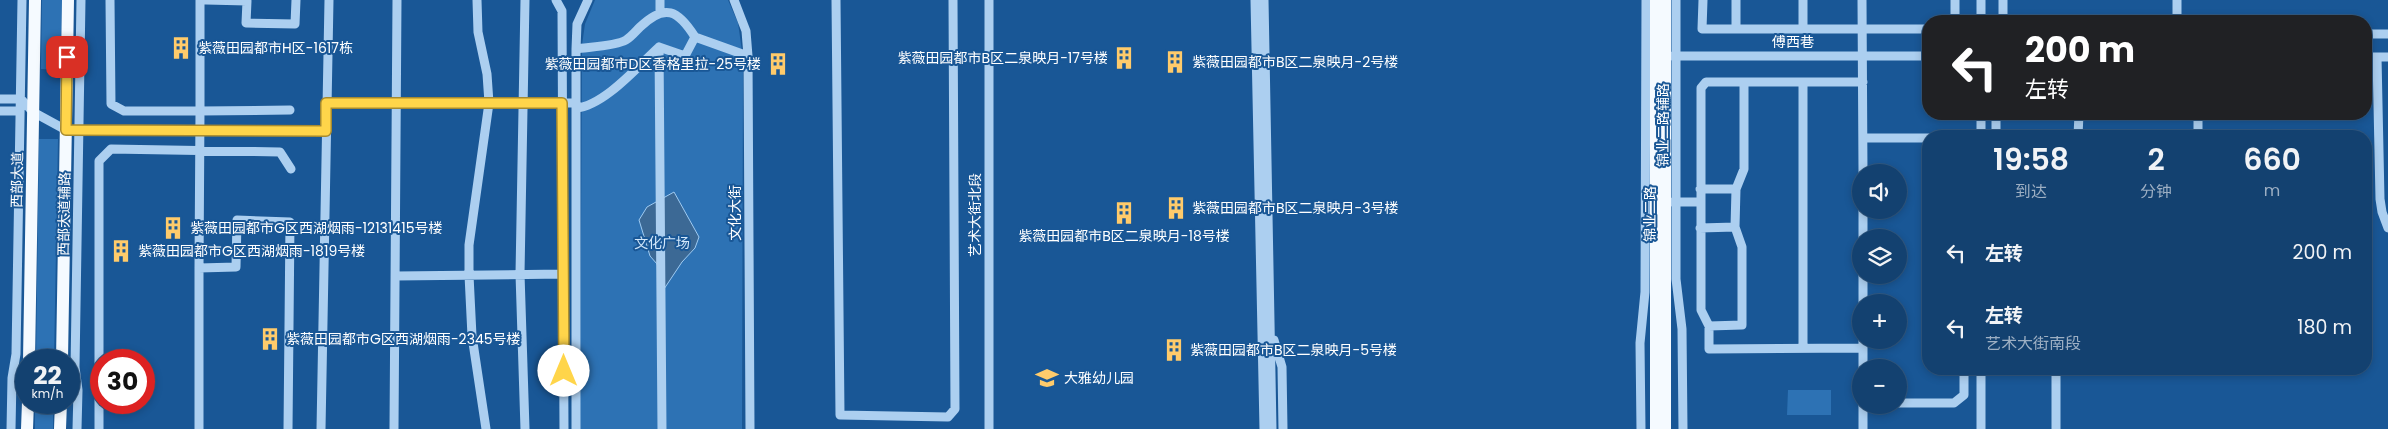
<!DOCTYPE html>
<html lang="zh">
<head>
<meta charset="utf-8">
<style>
  body { margin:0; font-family:Poppins,"Noto Sans SC",sans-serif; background:#204c78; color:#f1f3f6; height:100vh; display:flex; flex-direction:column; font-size:19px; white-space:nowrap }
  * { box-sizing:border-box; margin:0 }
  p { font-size:16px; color:#9dafc3 }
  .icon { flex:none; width:28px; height:28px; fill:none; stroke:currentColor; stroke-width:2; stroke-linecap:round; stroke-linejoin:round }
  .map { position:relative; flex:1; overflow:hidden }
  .sheet { position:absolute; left:1922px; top:130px; width:450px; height:245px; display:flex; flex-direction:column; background:#134170; border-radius:20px; box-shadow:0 2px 8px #0003,0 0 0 1px #325a83 }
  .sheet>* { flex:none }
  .banner { position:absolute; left:1922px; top:15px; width:450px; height:105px; border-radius:20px; box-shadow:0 2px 8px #0003,0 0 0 1px #325a83; background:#202124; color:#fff; overflow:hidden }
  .fabs { position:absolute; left:1852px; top:164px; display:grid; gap:10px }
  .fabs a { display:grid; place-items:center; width:55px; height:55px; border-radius:50%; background:#134170; box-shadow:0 2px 8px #0003,0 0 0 1px #325a83; font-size:25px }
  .speed { position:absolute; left:15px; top:349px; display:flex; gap:10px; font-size:25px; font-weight:700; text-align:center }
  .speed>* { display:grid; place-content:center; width:65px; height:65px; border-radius:50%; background:#134170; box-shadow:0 2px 8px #0003,0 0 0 1px #325a83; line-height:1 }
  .speed small { font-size:12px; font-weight:400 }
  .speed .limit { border:8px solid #d22; background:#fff; color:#111 }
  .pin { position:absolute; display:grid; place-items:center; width:42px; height:42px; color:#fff; margin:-21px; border-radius:10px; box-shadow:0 2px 8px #0006 }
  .me { position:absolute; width:55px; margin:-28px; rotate:0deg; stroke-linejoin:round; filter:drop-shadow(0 0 4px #0008) }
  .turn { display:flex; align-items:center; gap:18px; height:105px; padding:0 20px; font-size:22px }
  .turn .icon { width:65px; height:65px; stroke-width:2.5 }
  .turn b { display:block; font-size:35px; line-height:42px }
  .eta { display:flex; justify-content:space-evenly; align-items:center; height:85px; text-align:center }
  .eta b { font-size:30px; font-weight:600; line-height:35px }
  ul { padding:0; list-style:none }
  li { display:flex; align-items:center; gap:15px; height:75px; padding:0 20px }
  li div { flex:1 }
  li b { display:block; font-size:19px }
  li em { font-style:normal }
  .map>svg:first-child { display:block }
</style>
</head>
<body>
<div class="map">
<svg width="2388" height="429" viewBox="0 0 2388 429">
  <rect width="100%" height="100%" fill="#195796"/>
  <path fill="#2d72b4" d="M42,0h20l-1,70 -20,-1z
    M595,0h133l10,23 5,35 -1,371h-162l2,-384 3,-21z
    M39,139h19l-4,221h-18z
    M1788,390h43v25h-44z
    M35,403h18v26h-18z"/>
  <path fill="#3c6995" stroke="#9fcbf2" d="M674,192l25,45 -4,11 -13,14 -18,27 -7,-25 -7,-8 -11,-36 8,-13z"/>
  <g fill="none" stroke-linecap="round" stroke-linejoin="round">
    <path stroke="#accff0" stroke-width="9" d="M110,0l1,104 13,7h76l-1,157 37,-1 1,-47 53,2 -2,207
      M200,0v111l90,-1
      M206,0l41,1 -1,22 49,1 1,-24
      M477,0l1,32 9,42 2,29 -20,142v30l3,61 14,93
      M556,0l6,11 2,418
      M734,0l12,31 2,25 2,373
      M836,0l4,415 108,2 7,-8 -2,-409
      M989,0v429
      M1255,0l9,429
      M1264,0l8,429
      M1676,0v279l6,50 1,100
      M1703,0l-1,29h227
      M1736,0v29
      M1862,0l1,172
      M1981,0v21
      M2003,0v21
      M2177,0v21
      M660,12v-12
      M1955,21v-21
      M1803,29v-29
      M2366,34h22
      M659,47l3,382
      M576,49c13,-2 40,-3 50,-9 5,-3 10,-9 14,-13 25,-24 38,-17 55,10
      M1672,56h257
      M2366,57h22
      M2377,57l3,142 2,13 6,16
      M1863,82h-157l-5,6v222l8,16v23l154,-1
      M0,99h21l12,13 33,18 260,1
      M326,103h250
      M576,108c28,-2 62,-42 83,-61l26,9 10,-19 53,19
      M0,111h20
      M1981,114v22
      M1996,136v-22
      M2078,136l1,-22
      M2198,136v-22
      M1863,138h66
      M1700,189h36
      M1672,202h28
      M1863,210v28
      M1700,228l35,-1
      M1863,275v27
      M396,276l167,-2
      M1709,326l33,-1v-78l-7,-20 1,-38 8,-20v-87
      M1274,340l8,27 1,62
      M1803,348v-265
      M1863,368v-28
      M1981,369v60
      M1899,403h55l10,-8v-26
      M1863,405v24
      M11,429l1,-51 4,-24 6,-354
      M77,429l1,-39 -3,-23 6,-367
      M99,429v-268l12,-12 169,3 11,17
      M199,429v-161
      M321,429l8,-429
      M394,429l3,-429
      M525,429l-5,-155 5,-274
      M576,429v-380l1,-25 11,-24
      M1641,429l-1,-86 5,-51 1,-292
      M2056,429v-60"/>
    <path stroke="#f5faff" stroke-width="12" d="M1656,0v429
      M29,360l6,-360
      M62,360l6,-360
      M27,429l1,-27
      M60,429l1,-27
      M1665,429v-429"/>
  </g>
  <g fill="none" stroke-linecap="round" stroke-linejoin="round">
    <defs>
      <path id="route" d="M67,57l-1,73 260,1v-28h236l2,268"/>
    </defs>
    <use href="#route" stroke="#a68a30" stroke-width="12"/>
    <use href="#route" stroke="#ffd54a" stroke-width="9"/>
  </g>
  <defs>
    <symbol id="building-bare" viewBox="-9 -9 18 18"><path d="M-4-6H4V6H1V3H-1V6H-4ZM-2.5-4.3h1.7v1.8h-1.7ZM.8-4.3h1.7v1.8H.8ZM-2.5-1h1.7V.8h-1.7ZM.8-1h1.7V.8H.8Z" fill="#ffcb6b" stroke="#195796" stroke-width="2.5" paint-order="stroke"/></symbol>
    <symbol id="school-bare" viewBox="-9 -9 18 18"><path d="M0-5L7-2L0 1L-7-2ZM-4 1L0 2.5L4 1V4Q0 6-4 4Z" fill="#ffcb6b" stroke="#195796" stroke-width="2.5" paint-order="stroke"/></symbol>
  </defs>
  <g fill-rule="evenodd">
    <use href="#building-bare" x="165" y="32" width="32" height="32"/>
    <use href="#building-bare" x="1108" y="42" width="32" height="32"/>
    <use href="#building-bare" x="1159" y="46" width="32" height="32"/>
    <use href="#building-bare" x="762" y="48" width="32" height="32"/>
    <use href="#building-bare" x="1160" y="192" width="32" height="32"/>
    <use href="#building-bare" x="1108" y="197" width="32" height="32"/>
    <use href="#building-bare" x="157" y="212" width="32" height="32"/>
    <use href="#building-bare" x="105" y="235" width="32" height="32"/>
    <use href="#building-bare" x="254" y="323" width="32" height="32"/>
    <use href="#building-bare" x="1158" y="334" width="32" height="32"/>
    <use href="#school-bare" x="1031" y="362" width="32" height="32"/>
  </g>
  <g text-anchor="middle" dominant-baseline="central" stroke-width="4" stroke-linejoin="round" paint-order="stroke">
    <g font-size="14" fill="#fff" stroke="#195796">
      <text x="1793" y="42">傅西巷</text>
      <text transform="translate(1663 125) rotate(-90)">锦业二路辅路</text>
      <text transform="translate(17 180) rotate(-89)">西部大道</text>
      <text transform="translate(735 213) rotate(-90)">文化大街</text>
      <text transform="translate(64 214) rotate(-89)">西部大道辅路</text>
      <text transform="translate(1650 214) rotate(-90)">锦业二路</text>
      <text transform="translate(975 215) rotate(-90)">艺术大街北段</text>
    </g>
    <g font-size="14" fill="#fff" stroke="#195796" text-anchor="start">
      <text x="198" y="48">紫薇田园都市H区-1617栋</text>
      <text x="1108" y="58" text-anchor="end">紫薇田园都市B区二泉映月-17号楼</text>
      <text x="1192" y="62">紫薇田园都市B区二泉映月-2号楼</text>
      <text x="761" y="64" text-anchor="end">紫薇田园都市D区香格里拉-25号楼</text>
      <text x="1192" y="208">紫薇田园都市B区二泉映月-3号楼</text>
      <text x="190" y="228">紫薇田园都市G区西湖烟雨-12131415号楼</text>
      <text x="1124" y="236" text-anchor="middle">紫薇田园都市B区二泉映月-18号楼</text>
      <text x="138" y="251">紫薇田园都市G区西湖烟雨-1819号楼</text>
      <text x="286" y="339">紫薇田园都市G区西湖烟雨-2345号楼</text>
      <text x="1190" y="350">紫薇田园都市B区二泉映月-5号楼</text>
      <text x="1064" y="378">大雅幼儿园</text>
    </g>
    <g font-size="14" fill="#d3e8fb" stroke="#195796">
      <text x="662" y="243">文化广场</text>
    </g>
  </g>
</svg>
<div class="fabs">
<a><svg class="icon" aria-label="sound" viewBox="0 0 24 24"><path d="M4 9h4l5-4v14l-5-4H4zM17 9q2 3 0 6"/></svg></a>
<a><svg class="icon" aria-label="layers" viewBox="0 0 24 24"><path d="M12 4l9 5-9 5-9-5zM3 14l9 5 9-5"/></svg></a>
<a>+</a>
<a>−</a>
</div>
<div class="speed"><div>22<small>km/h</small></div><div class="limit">30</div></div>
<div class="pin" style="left:67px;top:57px;background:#d93025"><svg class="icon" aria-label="arrive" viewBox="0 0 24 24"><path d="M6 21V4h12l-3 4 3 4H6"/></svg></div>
<svg class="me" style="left:564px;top:371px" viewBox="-20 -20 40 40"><circle r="19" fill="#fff"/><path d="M0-13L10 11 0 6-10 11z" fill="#ffd54a"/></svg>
<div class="banner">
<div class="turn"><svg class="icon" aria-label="left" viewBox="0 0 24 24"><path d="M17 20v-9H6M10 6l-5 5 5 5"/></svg><div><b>200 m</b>左转</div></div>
</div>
<section class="sheet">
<div class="eta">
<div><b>19:58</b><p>到达</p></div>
<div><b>2</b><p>分钟</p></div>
<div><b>660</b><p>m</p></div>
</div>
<ul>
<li><svg class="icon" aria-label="left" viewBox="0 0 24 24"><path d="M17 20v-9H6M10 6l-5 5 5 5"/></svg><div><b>左转</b></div><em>200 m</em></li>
<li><svg class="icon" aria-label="left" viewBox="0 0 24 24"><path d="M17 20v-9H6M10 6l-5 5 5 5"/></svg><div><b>左转</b><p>艺术大街南段</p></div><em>180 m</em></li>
</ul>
</section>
</div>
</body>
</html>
